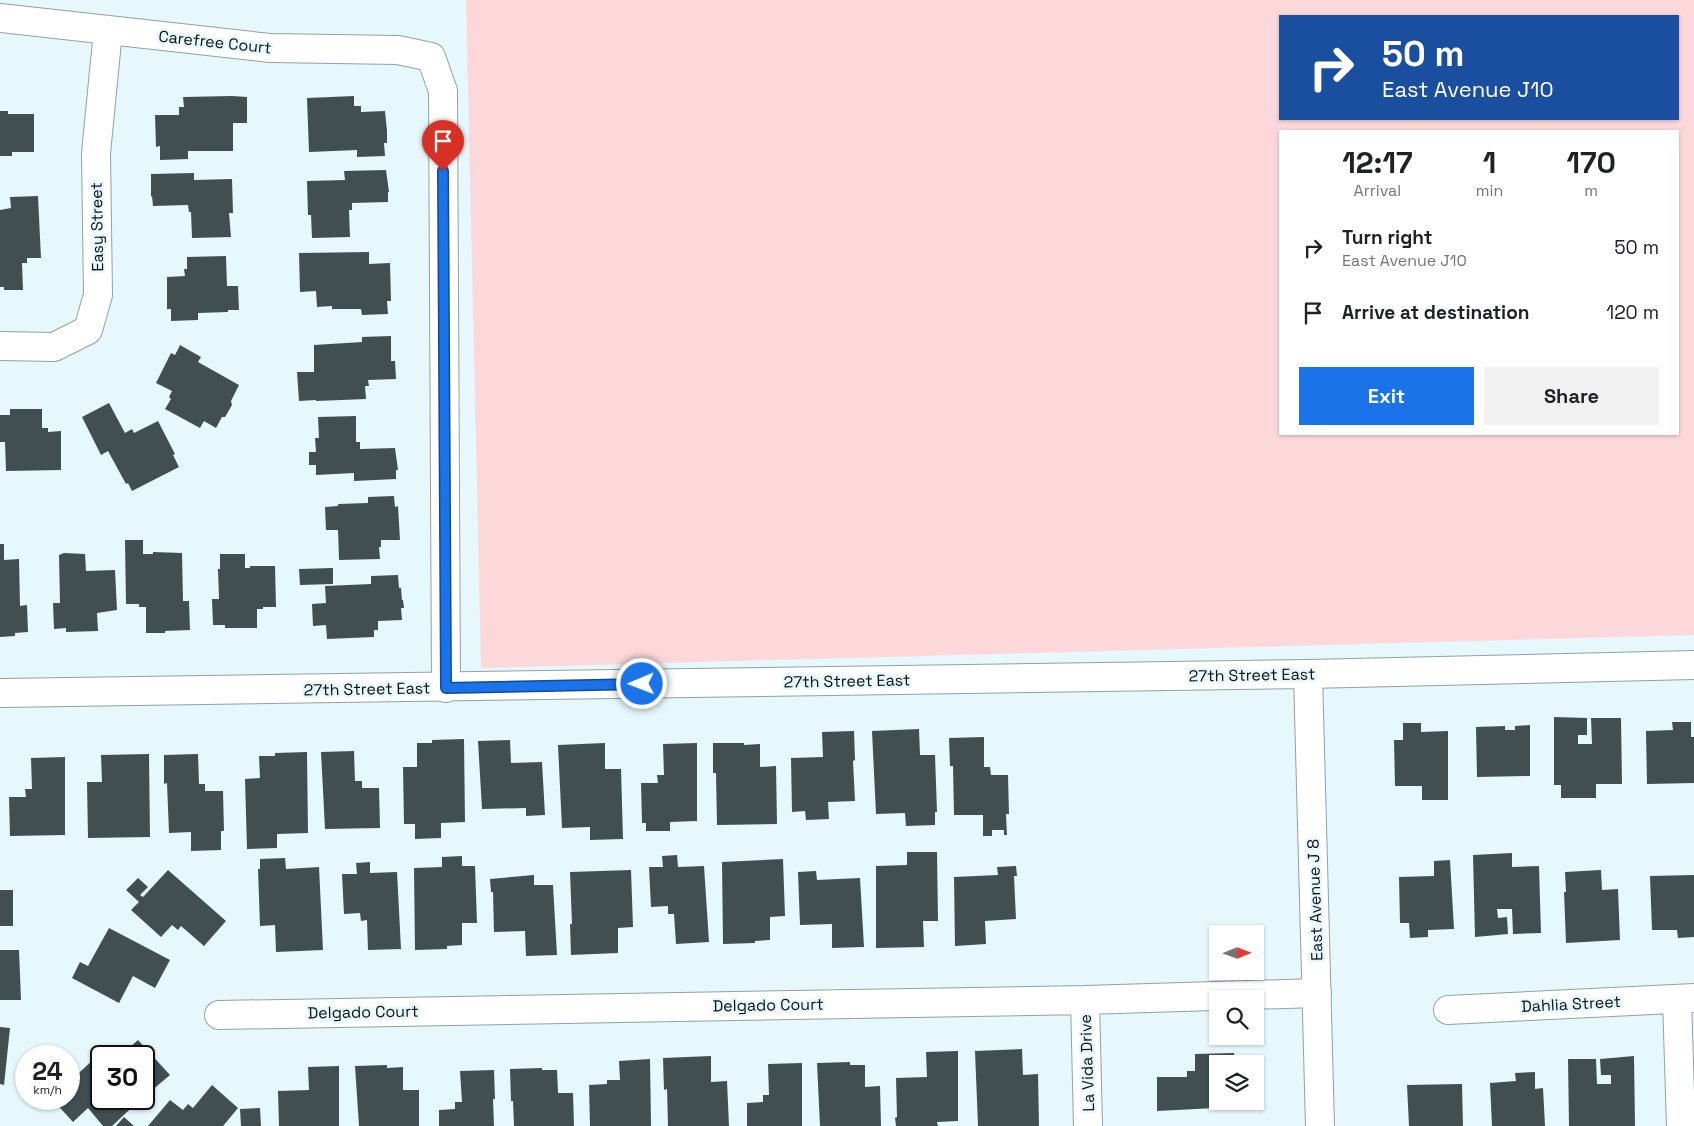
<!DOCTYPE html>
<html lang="en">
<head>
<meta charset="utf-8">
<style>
  body { margin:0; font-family:"Space Grotesk",sans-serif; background:#f2f2f2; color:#202124; height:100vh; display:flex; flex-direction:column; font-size:19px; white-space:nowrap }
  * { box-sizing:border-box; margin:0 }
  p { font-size:16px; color:#757577 }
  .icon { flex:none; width:28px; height:28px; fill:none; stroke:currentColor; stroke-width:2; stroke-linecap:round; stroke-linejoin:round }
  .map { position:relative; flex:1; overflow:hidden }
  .drawer { position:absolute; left:1279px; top:130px; width:400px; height:305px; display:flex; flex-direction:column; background:#fff; border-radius:0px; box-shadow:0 1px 4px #0004 }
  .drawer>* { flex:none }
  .guide { position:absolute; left:1279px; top:15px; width:400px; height:105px; border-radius:0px; box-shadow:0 1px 4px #0004; background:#1a4fa0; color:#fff; overflow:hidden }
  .needle { width:32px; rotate:89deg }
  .buttons { position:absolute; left:1209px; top:925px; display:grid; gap:10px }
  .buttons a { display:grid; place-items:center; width:55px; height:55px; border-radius:0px; background:#fff; box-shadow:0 1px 4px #0004; font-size:25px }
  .speed { position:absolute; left:15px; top:1045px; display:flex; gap:10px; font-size:25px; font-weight:700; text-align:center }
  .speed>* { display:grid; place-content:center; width:65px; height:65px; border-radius:50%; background:#fff; box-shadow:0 1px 4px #0004; line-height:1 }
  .speed small { font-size:12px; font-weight:400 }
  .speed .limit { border:2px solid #111; border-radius:8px; background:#fff; color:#111 }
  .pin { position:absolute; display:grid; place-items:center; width:42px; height:42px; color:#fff; margin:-51px -21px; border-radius:50% 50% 50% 0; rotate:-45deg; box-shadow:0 0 5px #0007 }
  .pin .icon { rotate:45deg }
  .me { position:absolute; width:55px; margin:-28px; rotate:269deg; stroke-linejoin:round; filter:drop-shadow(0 0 4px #0008) }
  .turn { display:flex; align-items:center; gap:18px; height:105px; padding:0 20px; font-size:22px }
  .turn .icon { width:65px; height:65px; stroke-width:2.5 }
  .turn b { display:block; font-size:35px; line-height:42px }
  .eta { display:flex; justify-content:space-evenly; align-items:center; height:85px; text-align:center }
  .eta b { font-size:30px; font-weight:700; line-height:35px }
  .primary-button { display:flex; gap:10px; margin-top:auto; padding:10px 20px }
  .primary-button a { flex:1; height:58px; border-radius:0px; background:#1a73e8; color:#fff; font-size:20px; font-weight:700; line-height:58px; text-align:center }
  .primary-button a+a { background:#f2f2f2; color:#202124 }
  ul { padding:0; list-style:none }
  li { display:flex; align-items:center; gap:15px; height:65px; padding:0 20px }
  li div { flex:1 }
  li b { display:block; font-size:19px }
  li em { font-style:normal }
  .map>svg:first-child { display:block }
</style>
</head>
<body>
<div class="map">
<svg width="1694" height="1126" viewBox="0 0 1694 1126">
  <rect width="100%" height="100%" fill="#e7f8fc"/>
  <path fill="#fdd8db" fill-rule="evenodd" d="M466,0h1228v635l-1213,33zM1280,16h398v103h-398zM1280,131h398v303h-398z"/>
  <path fill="#414f52" d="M232,96l15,1v26h-14v28h-45v8l-28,1v-14l-4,1 -1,-32h24v-8h5l-1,-10z
    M354,96v10h7v6l24,-1 2,20v12h-3l1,13 -28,1v-7l-48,2 -2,-54z
    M0,111h8v3h26v38h-22v4h-12z
    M386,170l3,22h-1v10l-36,1v7h-3l1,27 -38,1 -1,-23h-3l-1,-34 38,-1 -1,-9z
    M194,173v7l38,-1 1,34h-4l2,24 -39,1 -1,-26h-2l-1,-7 -35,1 -1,-10 -1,1v-23z
    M38,196l3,62h-14v5h-5l1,27h-19v-3h-4v-77l11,-2 -1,-11z
    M369,252v12l21,-1 1,38h-4l1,13 -26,1 -1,-6h-29v-3l-15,1 -1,-16 -16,1 -1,-39z
    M226,256l1,30h11l1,24h-11v2l-30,1v7l-27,1v-12h-4v-32l18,-1 -1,-7h3v-12z
    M391,336v25h4l1,18 -28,1 1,6h-4l1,13 -50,2v-1l-17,1 -2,-29h17v-27l48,-3v-5z
    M180,345l21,12 -3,5 41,23 -8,16 1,4 -7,12h-3l-6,11 -12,-7 -4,7 -35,-19 6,-10 -2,-2 3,-6 -16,-8 15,-30 4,2z
    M109,403l16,30 7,-4 2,4 24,-12 17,33 -2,1 6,12 -47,24 -4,-8 -2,1 -18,-33 -7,4 -19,-38z
    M10,409h32v19h6v4l13,-1v39l-55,1 -1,-29h-5v-27h10z
    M356,416v26h4v7l35,-1 3,22h-2v9l-42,2v-8l-38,2v-10h-7v-13h7l-1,-14h4l-1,-21z
    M394,496l1,11 3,-1 2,34h-19v7h-2l1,12 -41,1 -1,-30h-12l-1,-23 13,-1v-2l30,-1v-6z
    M125,540h18v14h10v-2l29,1 1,48h6l1,29 -25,1v2h-19v-26h-7v-3h-13z
    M0,544h4v16l15,-1 1,47 7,-1 1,27 -13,1v3l-15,1z
    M64,553l21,1 1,17 29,-1 2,40 -20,3 1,18 -32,1v-4l-12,1 -1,-26h7l-1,-48z
    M220,554h25v14h5v-2h25l1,41h-13v2h-6v19h-32v-3h-12l-1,-26h7l-1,-30h2z
    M333,568v16l-33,1 -1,-16z
    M398,575l1,13h2l1,12h1l1,8h-3l1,12 -24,1v9h-4v7l-47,2 -1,-14 -13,1 -1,-22 14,-1 -1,-17 46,-2v-8z
    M1554,717l33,1v17h-9v9h14l-1,-26h30l1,66h-26v14h-35v-13h-7z
    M1672,722h19v15h3v46l-47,1 -1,-53 27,-1z
    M1403,723h18v9l27,-1v69h-26v-14h-27l-1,-46h9z
    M1530,725v51l-53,1 -1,-50 29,-1v4h10v-4z
    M919,729l1,26h15l2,57h-2v13l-29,1 -1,-13 -29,1 -4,-83z
    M854,731l1,29 -2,1 2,40 -27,1 1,17 -23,1 -1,-9 -13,1 -1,-54 32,-1 -1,-25z
    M984,737v30h6l1,8h17l1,39h-3l1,21h-3v-5h-12v6h-9v-21h-29l-1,-49h-3l-1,-28z
    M464,739l1,83 -24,1v15l-26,1v-15h-11l-1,-57h14v-24h15v-3z
    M510,740l1,23 31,-1 3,53 -19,1v-8l-44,1 -4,-68z
    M605,743v26h16l2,70 -33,1v-13l-28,1 -4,-83z
    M697,743v78l-27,1v9h-24v-8h-4l-1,-40h17l-1,-8h7l-1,-31z
    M713,743h31v2l16,-1v23l16,-1 1,58 -60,1 -1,-52h-3z
    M354,751l1,30h7v7h17l1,40 -55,1 -4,-77z
    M307,752l1,81 -31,1v14l-30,1 -2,-70 15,-1 -1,-22h16v-3z
    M149,754l1,83 -62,1 -1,-56h15l-1,-27z
    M198,754l1,30h6v7h18l1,40h-3v19l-30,1v-19l-22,1 -2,-50 -3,1v-29z
    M65,757v78l-55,1 -1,-39h17l-1,-8h7l-1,-31z
    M907,852h30l1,69h-15l1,26 -48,1v-82l31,-1z
    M1512,853v14l27,-1 2,67 -28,1 -1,-25h-15l1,9 9,-1 1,17 -33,3 -2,-82z
    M677,855l1,12 26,-1 5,76 -33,2 -2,-30h-6v-8l-17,1 -2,-40h14l-1,-11z
    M462,856v10h13l2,57h-15v22l-15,1v3l-32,1 -1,-82 28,-1v-10z
    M285,858l1,11 33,-2 4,83 -47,2 -1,-27 -15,1 -2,-57h2v-10z
    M783,859l2,57 -15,1v23l-15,1v2l-32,1 -1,-82z
    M1450,860l4,69 -26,1v7l-18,1 -1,-15h-9l-1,-46 35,-1v-15z
    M370,862v11l27,-1 4,77 -33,1 -1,-30 -6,1 -1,-8 -16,1 -2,-40h15l-1,-11z
    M1016,866l1,10h-3l2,43 -31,2 1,23 -31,2 -1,-69 44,-2 -1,-8z
    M168,870l58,51 -22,25 -23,-20 -3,4 -6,-5 -11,12 -30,-27 8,-8 -13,-12 12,-12 10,9 -8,8 3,2z
    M631,870l2,57 -15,1v25l-47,2 -1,-31h2l-2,-52z
    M1601,870l1,20 16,-1 2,51 -54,3 -2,-51h2l-1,-20z
    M816,871l1,9 43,-2 4,69 -32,1v-24l-32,1 -2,-53z
    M534,875v10h19l4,70 -31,1 -1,-25 -31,1 -1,-40h-2l-1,-13z
    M1694,875v62l-16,1 -1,-8h-25l-2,-54z
    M0,890h13v36h-13z
    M109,928l61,32 -15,28 -22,-12 -14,27 -47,-25 8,-16 8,4z
    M0,950h19l2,50h-21z
    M0,1027l10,1 -6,57 -4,-1z
    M138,1040l32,35 -26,22v-41h-24z
    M108,1046l10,10h-17v43h40l-29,27h-9l-15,-18 -15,14 -21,-23h17v-17z
    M1022,1049l1,26 15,-1 1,52h-61l-3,-75z
    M958,1051v70l-21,1 1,4h-42l-1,-8 2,-1 -1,-39 31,-1 -1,-25z
    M1234,1053v3l13,-1v9h-29v37h16l1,6 -78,4v-34h30v-6h8v-17z
    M711,1056v26l16,-1 2,45h-61l-1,-37 -3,1 -1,-32z
    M1634,1056l1,70h-66l-1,-67h28l1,25h14v-9h-10l-1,-16z
    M650,1059l1,67h-61l-1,-41 18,-1v-4h13l-1,-19z
    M850,1062v3h15v22l15,-1 1,40h-61l-3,-63z
    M802,1063v63h-55v-23l16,-1v-7h6l-1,-31z
    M387,1065v3l16,-1v23h16v36h-60l-4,-60z
    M339,1066v60h-60l-1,-35 31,-1 -1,-23z
    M542,1068v2h15l1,23h15l1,33h-60l-1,-25h-2l-1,-32z
    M494,1070l1,29h-2l1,27h-55v-16l16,-1v-7h7l-2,-31z
    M1535,1072v17l8,-1 2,38h-53l-2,-43 26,-2 -1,-8z
    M1462,1084l1,42h-54l-2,-41z
    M212,1085l26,23 -15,18h-75l22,-26 13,10 5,-6 5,4z
    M260,1108l1,18h-20l-1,-17z
    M124,1117l10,9h-18z"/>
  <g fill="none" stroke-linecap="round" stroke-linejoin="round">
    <defs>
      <path id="minor" d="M0,18l270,30 128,2 33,7 12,34 3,597
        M0,346l54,1 34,-17 10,-35 -2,-142 12,-122
        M0,693l1308,-19 386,-9
        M1677,999l4,127
        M1085,1000l3,126
        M1448,1010l246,-12
        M219,1015l866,-15 232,-7"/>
      <path id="tertiary" d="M1308,674l12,452"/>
    </defs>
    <use href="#minor" stroke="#91a1a4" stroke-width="30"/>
    <use href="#tertiary" stroke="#91a1a4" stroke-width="30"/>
    <use href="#minor" stroke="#fff" stroke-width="28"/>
    <use href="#tertiary" stroke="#fff" stroke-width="28"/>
  </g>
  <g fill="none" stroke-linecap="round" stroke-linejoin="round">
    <defs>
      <path id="route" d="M443,171l3,517 196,-4"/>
    </defs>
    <use href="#route" stroke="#114b97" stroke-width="12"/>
    <use href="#route" stroke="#1a73e8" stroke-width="9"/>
  </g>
  <g text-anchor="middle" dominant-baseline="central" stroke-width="5" stroke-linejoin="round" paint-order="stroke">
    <g font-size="16" fill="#0d1214" stroke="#e7f8fc">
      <text transform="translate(215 42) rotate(6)">Carefree Court</text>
      <text transform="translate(97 227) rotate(-91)">Easy Street</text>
      <text transform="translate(1252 675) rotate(-1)">27th Street East</text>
      <text transform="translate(847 681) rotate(-1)">27th Street East</text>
      <text transform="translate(367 689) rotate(-1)">27th Street East</text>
      <text transform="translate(1315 900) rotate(-92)">East Avenue J 8</text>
      <text transform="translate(1571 1004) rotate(-3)">Dahlia Street</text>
      <text transform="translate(768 1005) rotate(-1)">Delgado Court</text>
      <text transform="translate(363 1012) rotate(-1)">Delgado Court</text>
      <text transform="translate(1087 1063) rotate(-92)">La Vida Drive</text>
    </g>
  </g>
</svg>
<div class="buttons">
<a><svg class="needle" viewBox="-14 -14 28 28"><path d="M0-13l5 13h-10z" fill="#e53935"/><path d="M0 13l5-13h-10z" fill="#757577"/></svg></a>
<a><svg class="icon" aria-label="search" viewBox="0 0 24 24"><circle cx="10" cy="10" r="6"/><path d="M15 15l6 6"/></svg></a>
<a><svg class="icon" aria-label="layers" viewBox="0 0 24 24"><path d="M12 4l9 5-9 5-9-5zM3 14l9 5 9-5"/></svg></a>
</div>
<div class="speed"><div>24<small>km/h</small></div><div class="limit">30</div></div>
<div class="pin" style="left:443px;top:171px;background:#d93025"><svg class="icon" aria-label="arrive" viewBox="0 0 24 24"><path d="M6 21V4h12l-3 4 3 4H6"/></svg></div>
<svg class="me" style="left:642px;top:684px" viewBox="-20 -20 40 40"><circle r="17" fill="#1a73e8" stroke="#fff" stroke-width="3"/><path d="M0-11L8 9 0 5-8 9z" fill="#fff"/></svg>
<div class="guide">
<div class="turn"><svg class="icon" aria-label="right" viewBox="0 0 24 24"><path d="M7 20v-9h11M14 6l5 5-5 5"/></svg><div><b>50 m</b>East Avenue J10</div></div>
</div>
<section class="drawer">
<div class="eta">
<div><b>12:17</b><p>Arrival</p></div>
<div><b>1</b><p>min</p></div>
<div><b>170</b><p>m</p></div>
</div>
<ul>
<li><svg class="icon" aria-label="right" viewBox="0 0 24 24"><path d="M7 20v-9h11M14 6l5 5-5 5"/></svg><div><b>Turn right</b><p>East Avenue J10</p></div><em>50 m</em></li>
<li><svg class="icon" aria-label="arrive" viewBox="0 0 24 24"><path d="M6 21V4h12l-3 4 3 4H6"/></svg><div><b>Arrive at destination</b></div><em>120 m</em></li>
</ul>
<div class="primary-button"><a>Exit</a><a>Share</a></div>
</section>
</div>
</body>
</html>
